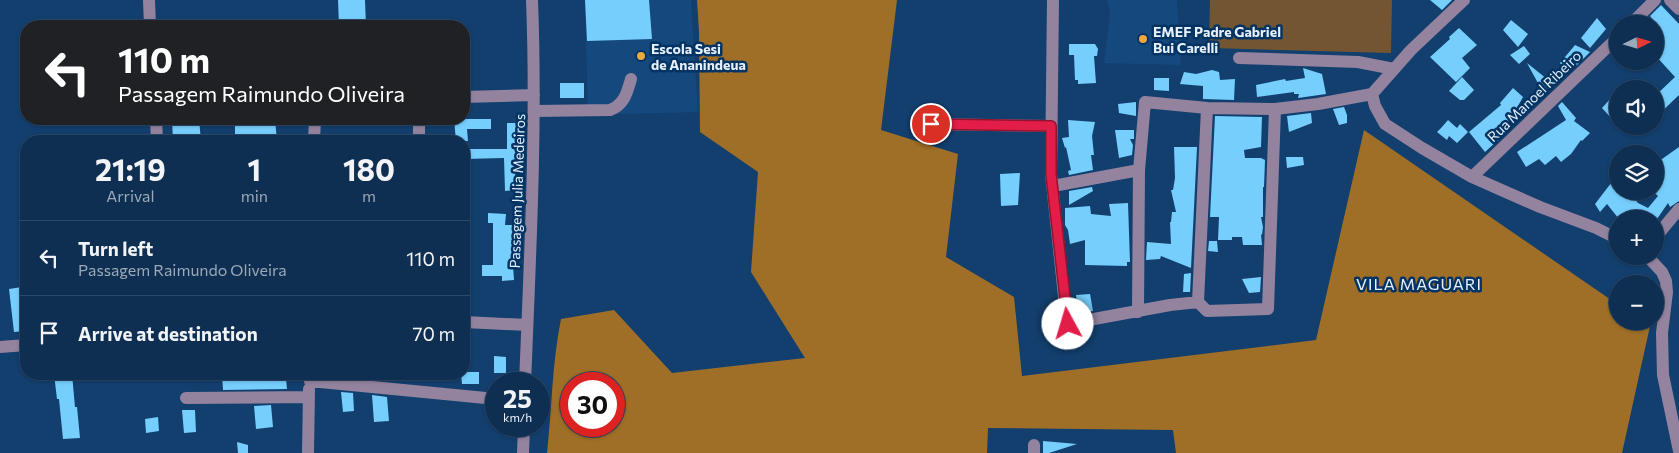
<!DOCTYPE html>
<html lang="en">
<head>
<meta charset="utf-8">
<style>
  body { margin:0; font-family:Commissioner,sans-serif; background:#173759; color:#f1f3f6; height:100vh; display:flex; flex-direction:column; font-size:19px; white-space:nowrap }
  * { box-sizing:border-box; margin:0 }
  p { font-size:16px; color:#9ba9b8 }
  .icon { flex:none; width:28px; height:28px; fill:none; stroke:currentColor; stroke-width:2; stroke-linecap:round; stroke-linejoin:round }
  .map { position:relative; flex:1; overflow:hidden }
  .drawer { position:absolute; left:20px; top:135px; width:450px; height:245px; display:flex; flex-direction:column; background:#0e2f52; border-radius:20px; box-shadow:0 1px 4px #0004,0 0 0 1px #2e4a69 }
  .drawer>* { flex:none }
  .hud { position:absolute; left:20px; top:20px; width:450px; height:105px; border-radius:20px; box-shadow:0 1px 4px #0004,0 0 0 1px #2e4a69; background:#202124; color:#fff; overflow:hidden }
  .needle { width:32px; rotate:85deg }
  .controls { position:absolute; left:1609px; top:15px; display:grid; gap:10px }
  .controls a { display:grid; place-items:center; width:55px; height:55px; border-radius:50%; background:#0e2f52; box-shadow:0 1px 4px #0004,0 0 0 1px #2e4a69; font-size:25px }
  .speed { position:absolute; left:485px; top:372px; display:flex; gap:10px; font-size:25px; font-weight:700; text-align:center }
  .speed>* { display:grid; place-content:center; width:65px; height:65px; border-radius:50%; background:#0e2f52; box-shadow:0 1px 4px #0004,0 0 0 1px #2e4a69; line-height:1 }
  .speed small { font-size:12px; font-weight:400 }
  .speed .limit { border:8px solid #d22; background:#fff; color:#111 }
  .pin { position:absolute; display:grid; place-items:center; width:42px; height:42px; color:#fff; margin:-21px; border:2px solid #fff; border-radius:50%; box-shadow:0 1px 5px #0007 }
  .me { position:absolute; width:55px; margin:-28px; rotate:354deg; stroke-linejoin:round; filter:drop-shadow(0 0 4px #0008) }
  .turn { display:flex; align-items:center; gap:18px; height:105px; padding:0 15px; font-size:22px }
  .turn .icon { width:65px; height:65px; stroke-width:2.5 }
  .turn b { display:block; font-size:35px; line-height:42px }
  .eta { display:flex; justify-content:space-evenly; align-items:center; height:85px; text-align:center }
  .eta b { font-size:30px; font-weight:700; line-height:35px }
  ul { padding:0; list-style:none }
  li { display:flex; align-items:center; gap:15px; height:75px; padding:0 15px; border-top:1px solid #2e4a69 }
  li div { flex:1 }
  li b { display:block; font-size:19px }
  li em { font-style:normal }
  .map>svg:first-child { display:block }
</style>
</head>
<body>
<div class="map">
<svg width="1679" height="453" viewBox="0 0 1679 453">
  <rect width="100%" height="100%" fill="#123f6e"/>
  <path fill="#15497e" d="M585,0h106l7,112 -110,3z
    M1107,0h70l4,65 -77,-2 6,-49z"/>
  <path fill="#735631" d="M1210,0h182l-1,53 -182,-5z"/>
  <path fill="#a06f27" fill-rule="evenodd" d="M697,0h200l-16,130 77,24 -12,103 68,40 8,79 294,-36 48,-210 253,174 1,17h25l7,5 -28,127h-446l-3,-23 -185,-2 -1,25h-440c5,-45 5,-90 14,-134l53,-9 58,63 133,-15 -54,-86 7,-100 -58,-40 -1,-100zM571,384h43v42h-43z"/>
  <path fill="#76cefc" d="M338,0h27l1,26h-27z
    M585,0h64l3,39 -65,2z
    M1430,0h22l-10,10z
    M1661,5l18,19v71l-24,23v-22l20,-19 -20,-22v-33l-5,-6z
    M1597,18l9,11 -16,19 -9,-10z
    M1511,20l17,14 -10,13 -15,-17z
    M1459,28l18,17 -15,13 8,10 -14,14 -26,-25 20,-18 -1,-2z
    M1069,44h26l3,5 -1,7h-3l2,27 -18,1v-4h-3l-1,-25h-5z
    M1575,45l15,7 -14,14 -4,-2 -6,6 -6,-7z
    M1524,46l6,8 -11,10 -9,-9z
    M1527,63l25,20 -5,7 -8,-5z
    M1303,68l19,6 4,20 -28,4 1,-4h-5v-2l-37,5 -1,-12 29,-6 1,2 19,-3z
    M1212,70l7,2 1,8 15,-1 -1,21 -31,-1v-13l-23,-2 4,-12 12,2z
    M1462,77l12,13 -10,10h-4l-11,-9z
    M1154,78h15v13l-15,-1z
    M560,83h24v15h-24z
    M1513,88l10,9 -17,30 3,3 -24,22 -16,-20 32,-27 -1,-2z
    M1611,98l7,8v9l-5,5 -11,-12z
    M1136,102v14l-17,-3 -1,-9z
    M1562,102l14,16 -2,3 16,12 -8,8 -1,-1 -10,14 -10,8 -5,-6 -11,9 -6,-6 -13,8 -9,-15 49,-32 -8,-14z
    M1344,107l3,8v8l-8,2 -6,-16z
    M1311,113l1,10 -23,9 -2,-16z
    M1215,116l47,1 -1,30 -17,3 1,8h16l4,2 -1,27h-1v30h-2l2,10 -1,8 -1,-1 1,11h-19l-1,-8h-10v3h-14l1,-23h-9z
    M172,119h27l2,22h-28z
    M235,119h40l2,22h-11l-1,-6h-30z
    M454,119h37v10h-24l1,12h-12z
    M1068,120l27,2 -3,14 2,19h-3l2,15 -24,5 -1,-4 3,-1 -5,-23 -1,1 -3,-10 7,-1z
    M1448,120l9,8 3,-4 8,8 -11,11 -8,-7 -2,4 -10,-8 5,-5z
    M507,123h18v17h-6l1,30h-5l1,20 -11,1 -1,-33 -40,1v-10h43z
    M1115,130h19v9h-4l3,6 -1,10 -13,3z
    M1174,147h23l-6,121 -30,-12 -1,3 -14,1 1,-18 24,2 -1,-22h1l1,-10h4l-5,-22h2l2,-12z
    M1679,147v54l-9,6 -2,-4 -11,16h-38l-12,-15 -7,8 -5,-8 23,-30v17h10l10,12 10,5 10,-12 -3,-3v-29z
    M1286,157h17l1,8 -17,3z
    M1020,173l-2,32 -17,1 -1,-32z
    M1092,187l1,4 -24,14v-14z
    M1128,203l2,59h-3v4l-42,-1v-25l-15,4 -2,-14 -3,-5v-17l25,-2 1,8 20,2 -2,-12z
    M488,213l18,1 -1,11h10l-2,25h-1l2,30 -12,1v-5h-20v-11h11v-42h-5z
    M1209,241h8l1,11 -10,-1z
    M1191,273l-1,19h-7l1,-18z
    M1261,277l-1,15 -11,1 -7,-14z
    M22,287l4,44 -12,1 -5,-43z
    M1090,294l3,17 -19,3 -1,-9h4l-1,-10z
    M494,356l12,1v16h-12z
    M464,372h15v12h-17l-1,-10h3z
    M54,374h18l3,33h2l3,31 -17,1 -4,-40h-2z
    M222,374h49l1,6 14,-1 1,10 -64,1z
    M341,392l12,1 1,18 -11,1z
    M372,395l15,2 2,24 -15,1z
    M271,405l2,22 -17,2 -2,-23z
    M182,410h13l1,22 -12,1z
    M158,417l1,14 -13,2 -1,-14z
    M1043,441l34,3 -28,9h-6z
    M237,442l11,3v8h-10z"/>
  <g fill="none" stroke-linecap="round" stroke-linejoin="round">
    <path stroke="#94839e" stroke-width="12" d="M149,0l1,26
      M1053,0l-2,174 16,150 103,-19 28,-3 9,9 61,-2 7,-200
      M1464,0l-53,50 -39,44 3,12 10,18 37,24 50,29 68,30 56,21 22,11
      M1670,0l9,9
      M1631,24l24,-24
      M1239,58l119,4 36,7
      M464,97l70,-2
      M534,111l76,-1c14,-5 17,-17 21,-31
      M156,119l1,22
      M931,124l120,2
      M314,141l1,-22
      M419,141v-22
      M1472,177l146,-140
      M1053,186l86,-16
      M1655,238l24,-29
      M1647,256l15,16 4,9 1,11 -5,41 1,42 16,76
      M1198,302l9,-194
      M1138,312l1,-142 6,-68 62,6 68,1 43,-5 54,-10
      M464,322l63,3
      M0,347l26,-2
      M310,381l186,18
      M525,384c5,-128 12,-256 7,-384
      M186,398l122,-1
      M1034,445v8
      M308,453l1,-64
      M523,453l1,-27"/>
  </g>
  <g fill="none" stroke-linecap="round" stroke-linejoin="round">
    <defs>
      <path id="route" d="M931,124l120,2v48l17,150"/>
    </defs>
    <use href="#route" stroke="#92132f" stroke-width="12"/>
    <use href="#route" stroke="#e11d48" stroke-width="9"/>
  </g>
  <g fill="#efa73d" stroke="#043463" stroke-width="2">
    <circle cx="1143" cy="39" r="5"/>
    <circle cx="641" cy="56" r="5"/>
  </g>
  <g text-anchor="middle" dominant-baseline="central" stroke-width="5" stroke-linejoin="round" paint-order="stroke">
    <g font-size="14" font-weight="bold" fill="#e7f1fd" stroke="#043463" text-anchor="start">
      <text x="1153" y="31">EMEF Padre Gabriel<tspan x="1153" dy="16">Bui Carelli</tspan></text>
      <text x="651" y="48">Escola Sesi<tspan x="651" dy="16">de Ananindeua</tspan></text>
    </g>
    <g font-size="14" fill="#e7f1fd" stroke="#043463">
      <text transform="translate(1534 96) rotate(-44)">Rua Manoel Ribeiro</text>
      <text transform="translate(517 191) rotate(-88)">Passagem Julia Medeiros</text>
    </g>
    <g font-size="16" letter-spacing="1" fill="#e7f1fd" stroke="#043463">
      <text x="1419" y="283">VILA MAGUARI</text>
    </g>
  </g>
</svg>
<div class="controls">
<a><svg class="needle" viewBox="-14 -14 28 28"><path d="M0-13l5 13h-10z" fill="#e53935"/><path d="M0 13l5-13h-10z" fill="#9ba9b8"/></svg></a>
<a><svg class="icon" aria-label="sound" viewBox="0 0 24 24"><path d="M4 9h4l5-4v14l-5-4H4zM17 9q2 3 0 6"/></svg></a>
<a><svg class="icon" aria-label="layers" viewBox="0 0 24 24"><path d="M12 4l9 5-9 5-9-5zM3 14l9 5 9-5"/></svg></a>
<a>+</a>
<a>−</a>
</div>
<div class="speed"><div>25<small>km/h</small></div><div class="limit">30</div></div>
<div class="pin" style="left:931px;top:124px;background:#d93025"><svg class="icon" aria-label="arrive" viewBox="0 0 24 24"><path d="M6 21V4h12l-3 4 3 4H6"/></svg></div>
<svg class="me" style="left:1068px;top:324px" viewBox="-20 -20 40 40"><circle r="19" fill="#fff"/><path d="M0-13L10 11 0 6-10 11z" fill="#e11d48"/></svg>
<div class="hud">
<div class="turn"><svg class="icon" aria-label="left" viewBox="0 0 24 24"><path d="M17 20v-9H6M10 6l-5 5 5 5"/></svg><div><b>110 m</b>Passagem Raimundo Oliveira</div></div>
</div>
<section class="drawer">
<div class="eta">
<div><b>21:19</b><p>Arrival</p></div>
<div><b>1</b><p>min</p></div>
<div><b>180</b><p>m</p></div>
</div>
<ul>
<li><svg class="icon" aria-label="left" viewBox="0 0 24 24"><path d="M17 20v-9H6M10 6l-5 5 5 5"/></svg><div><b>Turn left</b><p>Passagem Raimundo Oliveira</p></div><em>110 m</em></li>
<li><svg class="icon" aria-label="arrive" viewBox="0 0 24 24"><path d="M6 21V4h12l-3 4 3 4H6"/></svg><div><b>Arrive at destination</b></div><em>70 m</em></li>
</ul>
</section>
</div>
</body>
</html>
